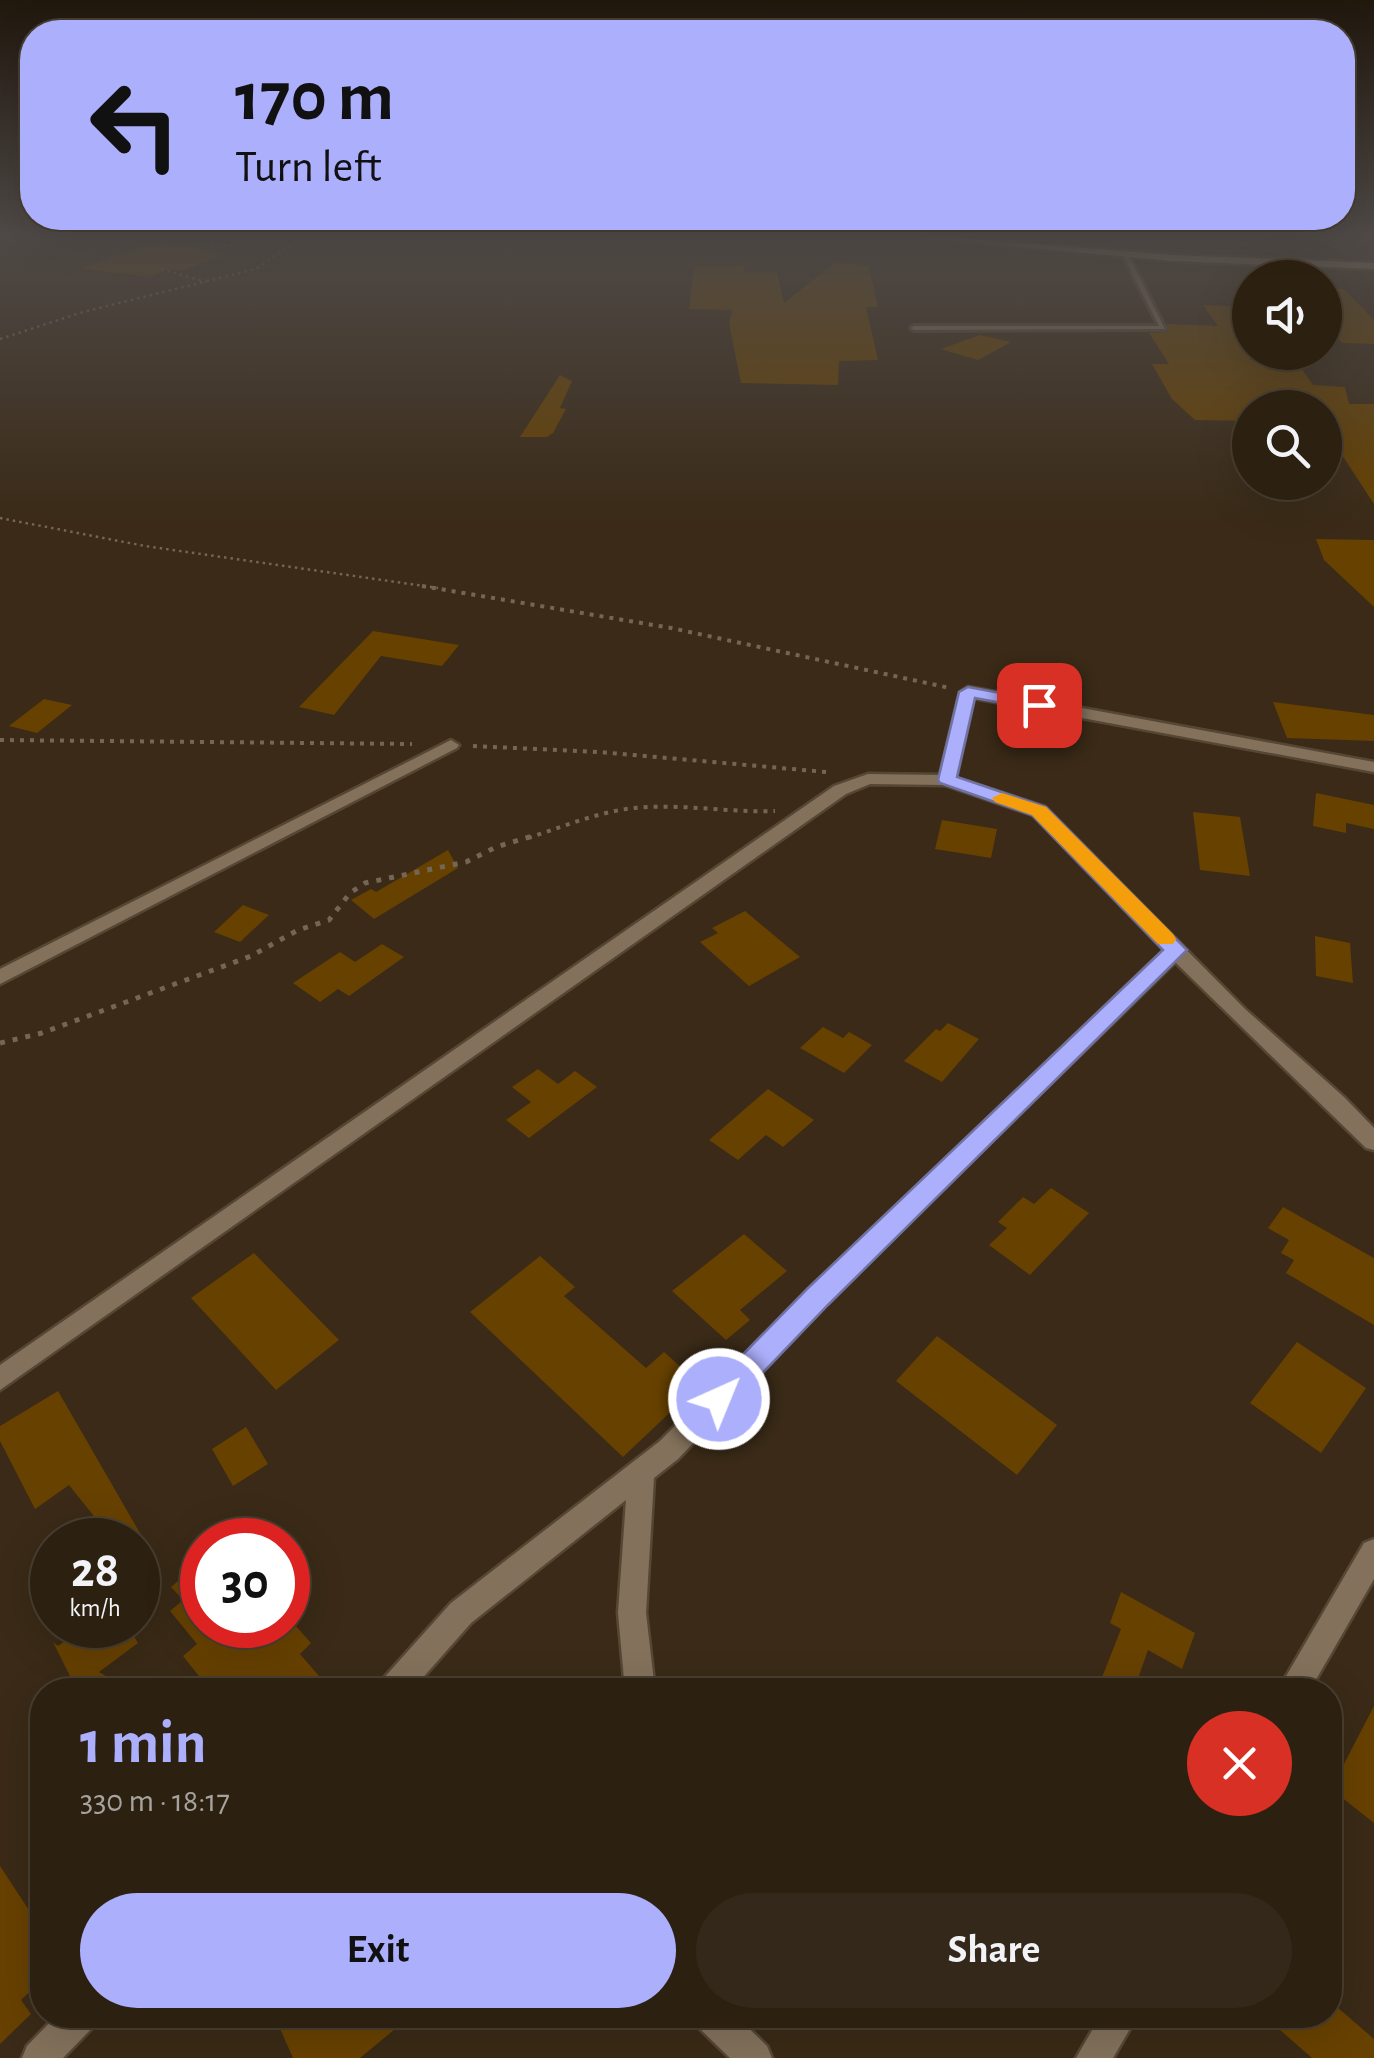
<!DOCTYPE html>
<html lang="en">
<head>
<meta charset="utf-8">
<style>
  body { margin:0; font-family:"Alegreya Sans",sans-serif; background:#34281a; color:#f1f3f6; height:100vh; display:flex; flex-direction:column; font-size:38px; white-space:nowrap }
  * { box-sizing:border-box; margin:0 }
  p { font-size:32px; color:#a6a39f }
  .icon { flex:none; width:55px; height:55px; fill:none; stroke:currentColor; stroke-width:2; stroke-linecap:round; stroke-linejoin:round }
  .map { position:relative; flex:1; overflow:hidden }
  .details { position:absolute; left:30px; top:1678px; width:1312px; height:350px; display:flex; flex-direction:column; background:#2c2011; border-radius:40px; box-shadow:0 10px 40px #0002,0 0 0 2px #483e31 }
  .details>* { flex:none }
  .banner { position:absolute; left:20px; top:20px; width:1335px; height:210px; border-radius:40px; box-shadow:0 10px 40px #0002,0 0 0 2px #483e31; background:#acaffb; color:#111; overflow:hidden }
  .buttons { position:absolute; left:1232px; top:260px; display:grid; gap:20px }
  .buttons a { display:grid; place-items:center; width:110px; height:110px; border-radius:50%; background:#2c2011; box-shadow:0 10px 40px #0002,0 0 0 2px #483e31; font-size:50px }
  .speed { position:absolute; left:30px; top:1518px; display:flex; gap:20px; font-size:50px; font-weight:700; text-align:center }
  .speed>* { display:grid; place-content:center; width:130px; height:130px; border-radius:50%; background:#2c2011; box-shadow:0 10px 40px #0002,0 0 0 2px #483e31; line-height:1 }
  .speed small { font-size:25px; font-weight:400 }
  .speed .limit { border:15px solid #d22; background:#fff; color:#111 }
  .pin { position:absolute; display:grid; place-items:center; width:85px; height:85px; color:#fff; margin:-42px; border-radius:20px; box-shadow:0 5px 15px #0006 }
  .me { position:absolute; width:110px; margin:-55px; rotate:44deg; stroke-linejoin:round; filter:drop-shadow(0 0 8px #0008) }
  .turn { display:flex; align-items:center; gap:35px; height:210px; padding:0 50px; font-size:45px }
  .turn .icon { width:130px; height:130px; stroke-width:2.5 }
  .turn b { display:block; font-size:70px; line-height:85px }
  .round { display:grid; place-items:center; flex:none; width:105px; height:105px; border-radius:52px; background:#34281a }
  .head { display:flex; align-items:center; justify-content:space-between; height:170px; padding:0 50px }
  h1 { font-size:60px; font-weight:700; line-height:75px; color:#acaffb }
  .action { display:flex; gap:20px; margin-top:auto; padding:20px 50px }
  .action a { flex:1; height:115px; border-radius:60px; background:#acaffb; color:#111; font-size:40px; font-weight:700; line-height:115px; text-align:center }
  .action a+a { background:#34281a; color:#f1f3f6 }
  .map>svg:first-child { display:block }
</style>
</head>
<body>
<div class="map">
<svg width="1374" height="2058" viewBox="0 0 1374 2058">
  <rect width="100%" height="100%" fill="#3a2a17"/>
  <path fill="#674100" d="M161,240l64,14 -44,17 -12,-2 -18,8 -70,-8z
    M836,262l33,4 9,41h-12l12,53 -39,1 -1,24 -97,-2 -12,-60 3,-13 -43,-1 5,-42 50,-1 1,6h32l7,31z
    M1325,288l19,1 30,31v24l-32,-1 -17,-23z
    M1203,305l47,2v53l46,1 17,24 32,2 4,17h25v100l-49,-75v-21h-16l-5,-8 -54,2v19l-55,-1 -23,-21 -20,-35h17l-20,-31 18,-1v-8l51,2z
    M980,335l31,7 -33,18 -37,-11z
    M560,375l12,6 -12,27 6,1 -13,24 -6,4h-27z
    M1316,539l58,1v67l-50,-47z
    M373,631l86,14 -17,21 -61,-10 -47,59 -35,-8z
    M1024,674l23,5 -6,18 -23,-5z
    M44,699l28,6 -35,28 -28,-7z
    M1273,702l101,13v26l-87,-3z
    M1316,793l58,12v24l-28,-6v10l-33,-7z
    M1193,812l47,5 10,59 -50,-6z
    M942,820l55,9 -6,29 -56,-9z
    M448,850l10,18 -84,51 -23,-19 20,-11 5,3z
    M243,905l26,10 -29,27 -26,-10z
    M745,911l55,46 -51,29 -49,-44 18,-9 -6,-5z
    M1315,936l35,7 3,40 -37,-7z
    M382,944l22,13 -55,39 -11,-7 -18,13 -27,-19 47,-31 15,10z
    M948,1023l31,16 -37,43 -38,-21 32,-32 4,2z
    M823,1027l20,11 6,-6 23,13 -28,28 -44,-25z
    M538,1069l20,15 17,-13 22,16 -68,51 -23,-18 25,-18 -19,-15z
    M768,1089l46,31 -31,27 -17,-12 -28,25 -29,-20z
    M1051,1188l38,25 -59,62 -41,-30 18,-17 -9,-6 25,-25 11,7z
    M1283,1207l91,51v67l-88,-52 8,-13 -13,-7 8,-13 -21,-12z
    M744,1234l43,37 -47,39 10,10 -24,20 -54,-49z
    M254,1253l85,87 -63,50 -85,-92z
    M540,1256l35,31 -11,9 82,72 18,-16 36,32 -77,73 -153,-145z
    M937,1336l120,89 -40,50 -121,-94z
    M1297,1342l69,46 -45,65 -71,-50z
    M58,1391l86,149h-31l-44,-55 -34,24 -35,-68v-15z
    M246,1427l22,37 -35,22 -21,-37z
    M202,1560v65h93l16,18 -11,11 31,36h-121l-27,-34 14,-12 -27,-33 13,-11 -12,-13z
    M1121,1592l74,41 -13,36 -34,-19 -14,40h-37l24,-61 -11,-6z
    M88,1625h39l11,18 -39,29 30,18h-52l-24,-48 5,4z
    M1374,1706v117l-43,-34z
    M0,1866l42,64v9l-10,11 10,18v12l-21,20 10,14 -31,30z
    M1330,2001l44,38v19h-62l-49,-43h67z
    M274,2015h138l-52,43h-67z"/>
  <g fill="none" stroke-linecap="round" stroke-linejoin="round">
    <defs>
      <path id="service" d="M1125,252l3,2 37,75 -251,1 -3,-2 3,-2h245l-37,-72z"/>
      <path id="minor" d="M968,687l406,75v10l-400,-74 -18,80 89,29 200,202 99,88 30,31v22l-8,-2 -191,-186 -349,341 -148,156 -24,19 -8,135 9,77h-30l-7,-77 8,-113 -155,123 -59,67h-35l5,-10 69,-77 209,-162 150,-152 354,-339 -131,-135 -88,-30 -75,-1 -24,10 -846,596v-25l834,-579 34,-12 72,1 20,-83z
        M451,740l8,5 -2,3 -457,236v-15z
        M1374,1539v40l-64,111h-32l86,-147z
        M57,2015h41l-5,12 -30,31h-41l5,-12z
        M693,2015h42l32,31 5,12h-42l-32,-31z
        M1101,2015h37l-25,43h-37z"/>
      <path id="secondary" d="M891,235h30l252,20 201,8v6l-201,-8z"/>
    </defs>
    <use href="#service" stroke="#564735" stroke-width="6"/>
    <use href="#minor" stroke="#564735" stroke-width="5"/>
    <use href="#secondary" stroke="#564735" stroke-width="5"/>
    <path stroke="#746655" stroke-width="2.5" stroke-dasharray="2.5 4" stroke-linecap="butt" d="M198,249l96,-12
      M161,269l45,13
      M0,339l83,-27 173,-43 50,-34
      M0,518l145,28 293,42"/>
    <path stroke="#746655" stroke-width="4" stroke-dasharray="4 6" stroke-linecap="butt" d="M422,586l249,42 279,60
      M0,740l412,4
      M473,746l126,6 227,20
      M528,838c31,-10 65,-24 98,-29 50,-7 99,4 149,2"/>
    <path stroke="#746655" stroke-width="5" stroke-dasharray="5 8" stroke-linecap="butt" d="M0,1043l42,-10 209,-77 47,-26 31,-10 21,-27 15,-10 101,-21 30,-15 40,-12"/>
    <use href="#service" fill="#83715b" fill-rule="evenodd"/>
    <use href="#minor" fill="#83715b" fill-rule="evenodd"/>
    <use href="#secondary" fill="#b49774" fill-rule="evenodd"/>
  </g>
  <linearGradient id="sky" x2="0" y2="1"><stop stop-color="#20170d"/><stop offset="0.45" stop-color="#4f4a47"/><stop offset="1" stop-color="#4f4a47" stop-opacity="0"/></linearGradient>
  <rect width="1374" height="523" fill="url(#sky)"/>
  <path fill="#acaffb" stroke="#7072a3" stroke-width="2.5" d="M968,687l71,13 8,5 -8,5 -64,-12 -18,79 89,30 141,143 -359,355 -99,103 -10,4 -10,-4 -5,-9 5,-10 99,-101 355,-338 -131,-135 -92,-32 -2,-3 21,-88z"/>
  <path fill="#f59e0b" d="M1002,793l44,14 127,127 3,5 -3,5h-15l-126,-129 -37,-13 -3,-4z"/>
</svg>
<div class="buttons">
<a><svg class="icon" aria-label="sound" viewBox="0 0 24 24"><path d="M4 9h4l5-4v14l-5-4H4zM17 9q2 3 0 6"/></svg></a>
<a><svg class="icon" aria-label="search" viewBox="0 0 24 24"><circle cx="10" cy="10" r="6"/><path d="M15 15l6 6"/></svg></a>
</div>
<div class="speed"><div>28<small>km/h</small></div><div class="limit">30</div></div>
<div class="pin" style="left:1039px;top:705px;background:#d93025"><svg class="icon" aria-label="arrive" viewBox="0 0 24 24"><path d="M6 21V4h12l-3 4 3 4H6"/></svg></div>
<svg class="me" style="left:719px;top:1399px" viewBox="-20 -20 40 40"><circle r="17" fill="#acaffb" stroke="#fff" stroke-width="3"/><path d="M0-11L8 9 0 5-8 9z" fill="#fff"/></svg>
<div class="banner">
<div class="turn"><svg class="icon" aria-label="left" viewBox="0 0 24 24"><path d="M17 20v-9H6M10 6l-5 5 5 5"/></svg><div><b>170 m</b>Turn left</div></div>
</div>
<section class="details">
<div class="head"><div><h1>1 min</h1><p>330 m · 18:17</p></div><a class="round" style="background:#d93025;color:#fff"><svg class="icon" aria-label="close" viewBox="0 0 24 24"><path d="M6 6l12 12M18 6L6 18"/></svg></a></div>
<div class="action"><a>Exit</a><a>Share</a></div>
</section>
</div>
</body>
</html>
